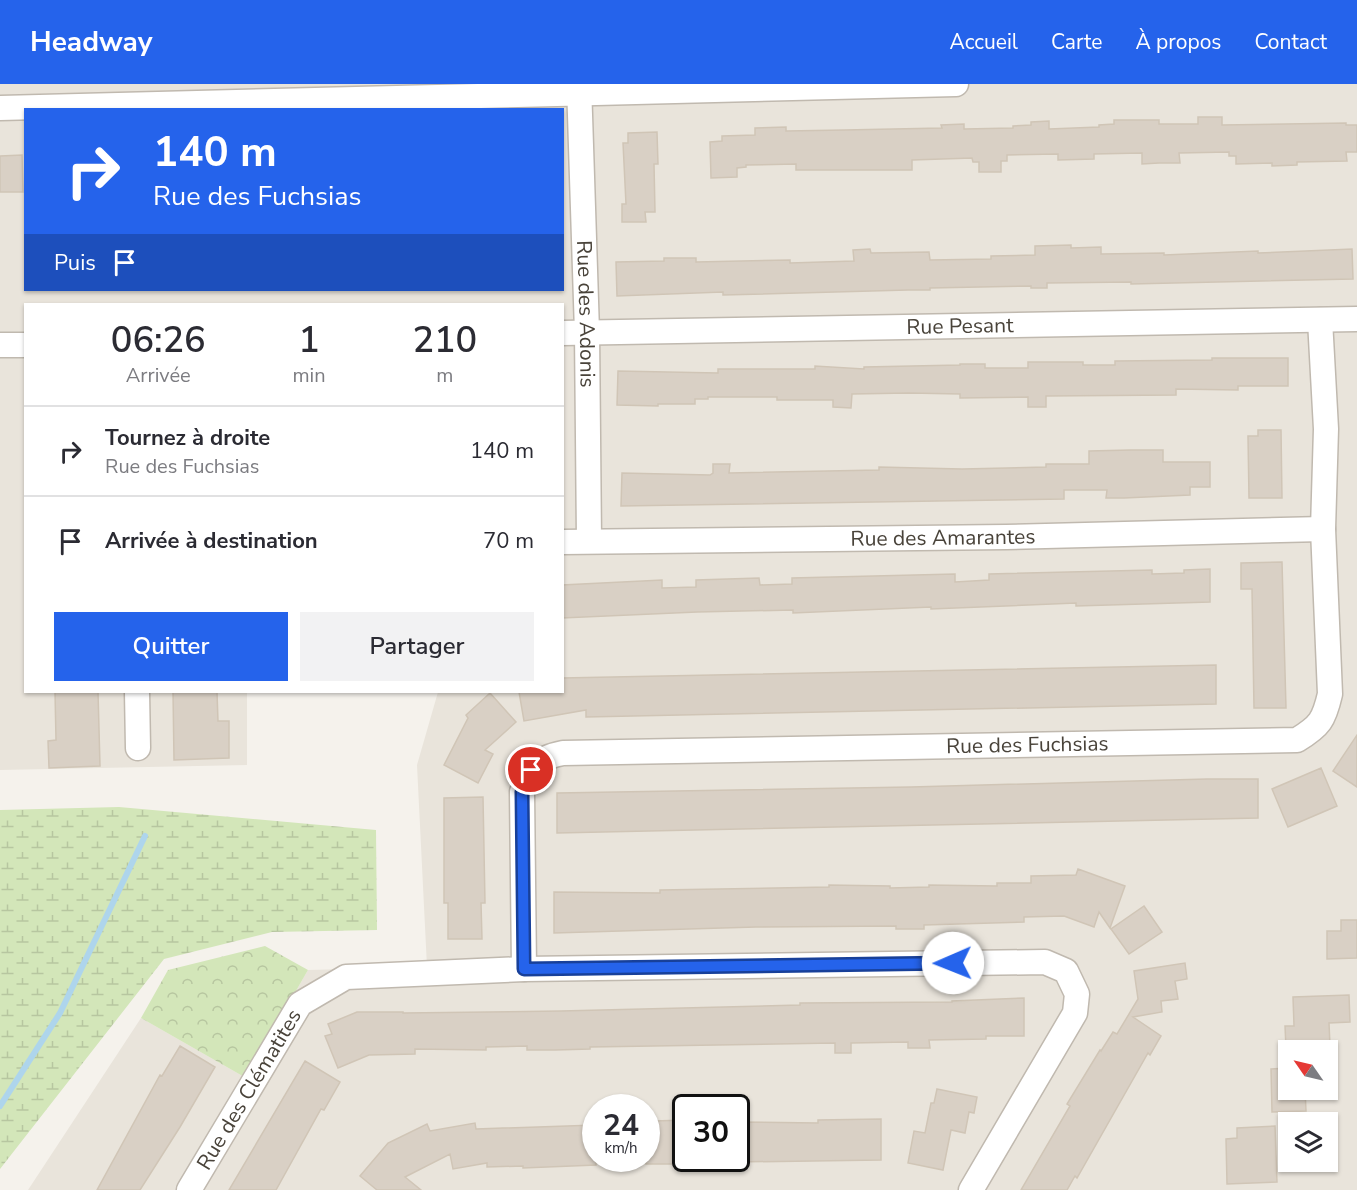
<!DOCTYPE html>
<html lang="fr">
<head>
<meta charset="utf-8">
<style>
  body { margin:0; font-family:"Nunito Sans",sans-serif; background:#f2f2f3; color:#2b2b33; height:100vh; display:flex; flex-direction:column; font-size:22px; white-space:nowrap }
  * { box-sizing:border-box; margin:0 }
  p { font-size:20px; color:#7c7c81 }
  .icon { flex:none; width:33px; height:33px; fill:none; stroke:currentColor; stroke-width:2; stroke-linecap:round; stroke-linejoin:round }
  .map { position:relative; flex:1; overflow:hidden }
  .drawer { position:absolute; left:24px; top:219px; width:540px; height:390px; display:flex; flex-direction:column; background:#fff; border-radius:0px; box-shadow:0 2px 4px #0004 }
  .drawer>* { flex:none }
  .top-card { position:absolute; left:24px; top:24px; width:540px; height:183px; border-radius:0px; box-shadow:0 2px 4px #0004; background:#2563eb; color:#fff; overflow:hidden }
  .needle { width:39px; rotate:304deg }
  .buttons { position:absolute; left:1278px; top:956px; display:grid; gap:12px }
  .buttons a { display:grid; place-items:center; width:60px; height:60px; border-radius:0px; background:#fff; box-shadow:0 2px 4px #0004; font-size:30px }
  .speed { position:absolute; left:582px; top:1010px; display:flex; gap:12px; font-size:30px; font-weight:700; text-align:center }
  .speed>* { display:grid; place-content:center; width:78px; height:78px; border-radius:50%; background:#fff; box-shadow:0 2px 4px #0004; line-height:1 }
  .speed small { font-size:15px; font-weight:400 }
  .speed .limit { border:3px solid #111; border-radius:9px; background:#fff; color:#111 }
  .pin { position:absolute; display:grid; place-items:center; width:51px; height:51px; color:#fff; margin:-26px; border:3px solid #fff; border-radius:50%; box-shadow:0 2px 6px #0007 }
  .me { position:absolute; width:66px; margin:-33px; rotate:269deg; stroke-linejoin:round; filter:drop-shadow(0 0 4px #0008) }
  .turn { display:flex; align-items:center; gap:21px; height:126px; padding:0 30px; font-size:27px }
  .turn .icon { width:78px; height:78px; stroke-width:2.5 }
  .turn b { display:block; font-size:42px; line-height:51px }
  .then { display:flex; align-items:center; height:57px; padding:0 30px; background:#0003; gap:12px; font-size:22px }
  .eta { display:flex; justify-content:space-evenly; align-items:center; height:102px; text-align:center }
  .eta b { font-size:36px; font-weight:600; line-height:42px }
  .cta { display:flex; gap:12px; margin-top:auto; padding:12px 30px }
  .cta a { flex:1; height:69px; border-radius:0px; background:#2563eb; color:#fff; font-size:24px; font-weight:600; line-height:69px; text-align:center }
  .cta a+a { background:#f2f2f3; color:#2b2b33 }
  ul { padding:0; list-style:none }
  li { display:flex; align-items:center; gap:18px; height:90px; padding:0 30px; border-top:2px solid #e1e1e2 }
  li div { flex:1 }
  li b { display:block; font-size:22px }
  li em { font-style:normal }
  header { display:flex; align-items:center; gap:36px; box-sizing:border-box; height:84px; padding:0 30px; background:#2563eb; color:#fff }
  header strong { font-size:28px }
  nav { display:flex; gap:33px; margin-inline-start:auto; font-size:21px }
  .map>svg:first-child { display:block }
</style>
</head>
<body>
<header>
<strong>Headway</strong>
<nav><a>Accueil</a><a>Carte</a><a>À propos</a><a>Contact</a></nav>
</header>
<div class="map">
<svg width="1357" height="1106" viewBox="0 0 1357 1106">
  <defs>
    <pattern id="forest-crowns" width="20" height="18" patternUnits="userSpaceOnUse" patternTransform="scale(1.5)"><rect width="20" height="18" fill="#d3e6b9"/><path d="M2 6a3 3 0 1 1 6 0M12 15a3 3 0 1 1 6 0" fill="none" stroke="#b7c6a0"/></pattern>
    <pattern id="wetland-marsh" width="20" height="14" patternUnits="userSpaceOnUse" patternTransform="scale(1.5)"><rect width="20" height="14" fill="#d3e6b9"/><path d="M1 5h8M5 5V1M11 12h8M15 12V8" fill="none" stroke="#b7c6a0"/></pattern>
  </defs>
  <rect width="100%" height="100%" fill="#f5f2ec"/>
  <path fill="#e9e4db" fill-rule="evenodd" d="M0,0h1357v1106h-1329l113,-172 105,60 62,-108 119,-3 -10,-202 21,-73h124v-388h-536v388h221v73l-247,5zM26,26h536v180h-536zM1288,966h40v39h-40zM596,1023h50v51h-50zM686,1023h50v51h-50zM1288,1038h40v39h-40z"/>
  <path fill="url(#forest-crowns)" d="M265,862l43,24 -62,108 -105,-60 27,-48z"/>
  <path fill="url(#wetland-marsh)" d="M119,723l257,23 1,100 -105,2 -108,27 -164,210v-359z"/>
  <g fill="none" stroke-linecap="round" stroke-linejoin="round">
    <path stroke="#aed5ec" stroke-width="6" d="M0,1022l60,-93 85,-177"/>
  </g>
  <path fill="#d9d0c5" stroke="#d0c5b6" stroke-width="1.5" d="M1198,33h24v8l124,-2v2h11v27h-11l1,9 -50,1v3l-25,1v-3l-36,1v-8h-7v-4l-50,1 1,10h-21l-17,1v-11l-48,1v5l-36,1v-6l-51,1v6h-6v11h-22v-10h-6l-1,-4 -60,2v10h-116v-6l-50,1v2l-9,1v9l-26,1 -1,-36 12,-1v-5l33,-1v-7l31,-1v4l58,-1 98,-2 -1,-3 23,-1v5l49,-1v-2l18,-1v-3l18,-1v8l50,-2v-2l15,-1v-4h45v4h39z
    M657,48l1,32h-4l1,48h-10l1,10h-24v-18h4l-3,-61h5v-10z
    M22,71l1,37h-23v-36z
    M1071,161v3l30,-1v7l63,-1v2l94,-4v2l94,-4 1,30 -222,5v-2l-84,1v5h-16v-2l-101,2v2h-22l-185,5v-3l-106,4 -1,-34 48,-1v-3h32v4l94,-2v3l64,-2 -1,-11 17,-1 1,4 58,-1 1,8 61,-1v-3l44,-1v-9z
    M1212,274h76v28h-50v4l-62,-1v6l-130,1v11h-18v-10l-68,1v-4l-51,-1 -57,1 -1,14 -18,-1v-7h-56v-3h-69v2h-13v5h-37v2l-41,-1 1,-34 100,2v-4h97v-3l49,3v-2l96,-2v-1h25v4h43v-6h55v3h32v-4l97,-1z
    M1258,346h23l1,68h-33l-1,-62h10z
    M1131,366h32v12h47v25h-20v8l-66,3h-18l1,-8h-43v9l-443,7 1,-33 88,2 3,-2v-9h17l-1,9 150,-3v-3l83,2 84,-2v-3h43v-13z
    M1282,478l4,146h-32l-2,-119h-11v-26z
    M1210,485v33l-134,4v-3l-145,6v-2l-138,6v-3l-96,2 -135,6v-33l100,-5v8l34,-1v-7l63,-2 1,7 32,-1v-6l163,-4v8l34,-2v-6l163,-4v4l32,-1v-3z
    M1216,581v39l-630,13v-7l-62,11 -5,-29h43v-14z
    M55,608h43l2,74 -51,2 -1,-27 8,-1z
    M173,608h44l1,29h11v37l-55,2z
    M490,609l26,29 -31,28 8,4 -15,29 -34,-18 24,-47 -2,-3z
    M1357,651v52l-24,-16z
    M1321,684l16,38 -49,21 -16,-38z
    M1207,695h51v39l-701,15v-40l354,-6z
    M483,713l2,106h-4l1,36h-34v-36h-4v-105z
    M1078,785l47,17 -15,42 -11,-16 -5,15 -30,-11 -40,1v5l-100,3v4h-28v-3l-140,1 -202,6v-41l106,1v-3l169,-3v-2l61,1v2l39,-1v-2l68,1v-3h34v-7l45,-1z
    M1144,822l18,26 -33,22 -18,-25z
    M1341,836h16v38l-30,1v-28h14z
    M1185,879l2,16 -12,2 3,18 -17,2 1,11 -29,5 28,19 -11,19 -2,-2 -71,125 -2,-2 -8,14h-46l49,-84 -3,-2 33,-54 1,1 12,-19 4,2 21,-35 -4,-28z
    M1349,911l1,27 -21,1 1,23 -44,2 -1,-22h9l-1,-29z
    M1024,914v38h-38v3l-57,1 1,8h-22v-6l-57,1v10h-16v-10l-245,4v2l-35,1h-28v-4l-41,1v3l-71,-1v5l-46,1 -31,13 -13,-32 7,-2 -4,-10 29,-12h46v1l158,-2 239,-6v-2l152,-1v-1z
    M180,962l35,21 -35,60 -40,63h-43l63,-115 2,1z
    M305,977l35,21 -16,28 -3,-1 -45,81h-47z
    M1288,984v21h17l1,22 -34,1 -1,-43z
    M937,1005l40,8 -3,16 -5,-1 -4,21 -14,-3 -8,40 -35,-7 6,-32 11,2 6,-30h3z
    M881,1035v41l-145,2v-40l82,1v-3z
    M686,1036v44h-40v-41h8v-2z
    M475,1039l1,6 120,-4v40l-73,3v-2l-36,1v-4l-34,6 -3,-15 -45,23 16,13h-44l-17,-14 28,-33 39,-19 3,7z
    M1275,1042l2,56 -50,2 -1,-45 11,-1v-10z"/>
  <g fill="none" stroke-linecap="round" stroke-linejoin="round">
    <defs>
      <g id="street">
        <path id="s1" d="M579,0l8,248 2,209"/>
        <path d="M0,24l956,-24"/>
        <path id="s2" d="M562,249l795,-14"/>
        <path d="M0,261h26"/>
        <path id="s3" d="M562,458l444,-5 317,-8"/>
        <path d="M137,608l1,56"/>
        <path id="s4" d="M524,885l-2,-177c9,-24 14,-34 41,-39l734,-13c23,-14 27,-20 33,-46l-7,-165 3,-100 -6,-109"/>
        <path id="s5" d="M189,1106l111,-186 46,-27 178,-8 521,-7 21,9 11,23 -2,19 -104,177"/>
      </g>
    </defs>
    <use href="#street" stroke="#c0b9af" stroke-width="27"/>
    <use href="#street" stroke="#fff" stroke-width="24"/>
  </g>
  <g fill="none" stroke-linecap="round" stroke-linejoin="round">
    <defs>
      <path id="route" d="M531,686l-9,22 2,177 429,-6"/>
    </defs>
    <use href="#route" stroke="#184099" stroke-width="15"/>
    <use href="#route" stroke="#2563eb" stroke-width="10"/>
  </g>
  <g text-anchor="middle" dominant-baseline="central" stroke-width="4.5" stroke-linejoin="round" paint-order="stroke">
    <g font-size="21" fill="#49433a" stroke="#fff">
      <text stroke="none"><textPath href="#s1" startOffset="230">Rue des Adonis</textPath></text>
      <text stroke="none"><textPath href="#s2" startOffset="398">Rue Pesant</textPath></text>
      <text stroke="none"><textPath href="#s3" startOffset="381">Rue des Amarantes</textPath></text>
      <text stroke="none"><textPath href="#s4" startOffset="702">Rue des Fuchsias</textPath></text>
      <text stroke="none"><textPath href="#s5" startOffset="117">Rue des Clématites</textPath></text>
    </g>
  </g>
</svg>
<div class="buttons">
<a><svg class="needle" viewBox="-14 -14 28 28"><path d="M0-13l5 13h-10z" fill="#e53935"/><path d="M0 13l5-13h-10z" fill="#7c7c81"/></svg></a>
<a><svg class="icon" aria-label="layers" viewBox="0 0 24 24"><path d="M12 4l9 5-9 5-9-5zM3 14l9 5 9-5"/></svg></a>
</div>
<div class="speed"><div>24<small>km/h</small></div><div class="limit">30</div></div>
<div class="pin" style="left:531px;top:686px;background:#d93025"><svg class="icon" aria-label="arrive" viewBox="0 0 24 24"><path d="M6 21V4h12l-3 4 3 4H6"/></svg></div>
<svg class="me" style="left:953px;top:879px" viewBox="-20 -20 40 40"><circle r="19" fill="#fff"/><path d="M0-13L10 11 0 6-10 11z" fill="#2563eb"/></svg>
<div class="top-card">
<div class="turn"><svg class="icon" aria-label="right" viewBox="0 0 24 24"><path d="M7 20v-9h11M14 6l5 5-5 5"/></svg><div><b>140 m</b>Rue des Fuchsias</div></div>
<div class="then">Puis<svg class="icon" aria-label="arrive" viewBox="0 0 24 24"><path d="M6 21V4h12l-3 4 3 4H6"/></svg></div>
</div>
<section class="drawer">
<div class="eta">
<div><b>06:26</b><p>Arrivée</p></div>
<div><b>1</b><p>min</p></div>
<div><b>210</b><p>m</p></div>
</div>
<ul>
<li><svg class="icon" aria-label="right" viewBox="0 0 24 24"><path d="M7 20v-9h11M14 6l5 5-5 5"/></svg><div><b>Tournez à droite</b><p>Rue des Fuchsias</p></div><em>140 m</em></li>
<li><svg class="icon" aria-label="arrive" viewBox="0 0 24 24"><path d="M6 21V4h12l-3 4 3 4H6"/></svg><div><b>Arrivée à destination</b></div><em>70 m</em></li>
</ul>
<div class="cta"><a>Quitter</a><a>Partager</a></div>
</section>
</div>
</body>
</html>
